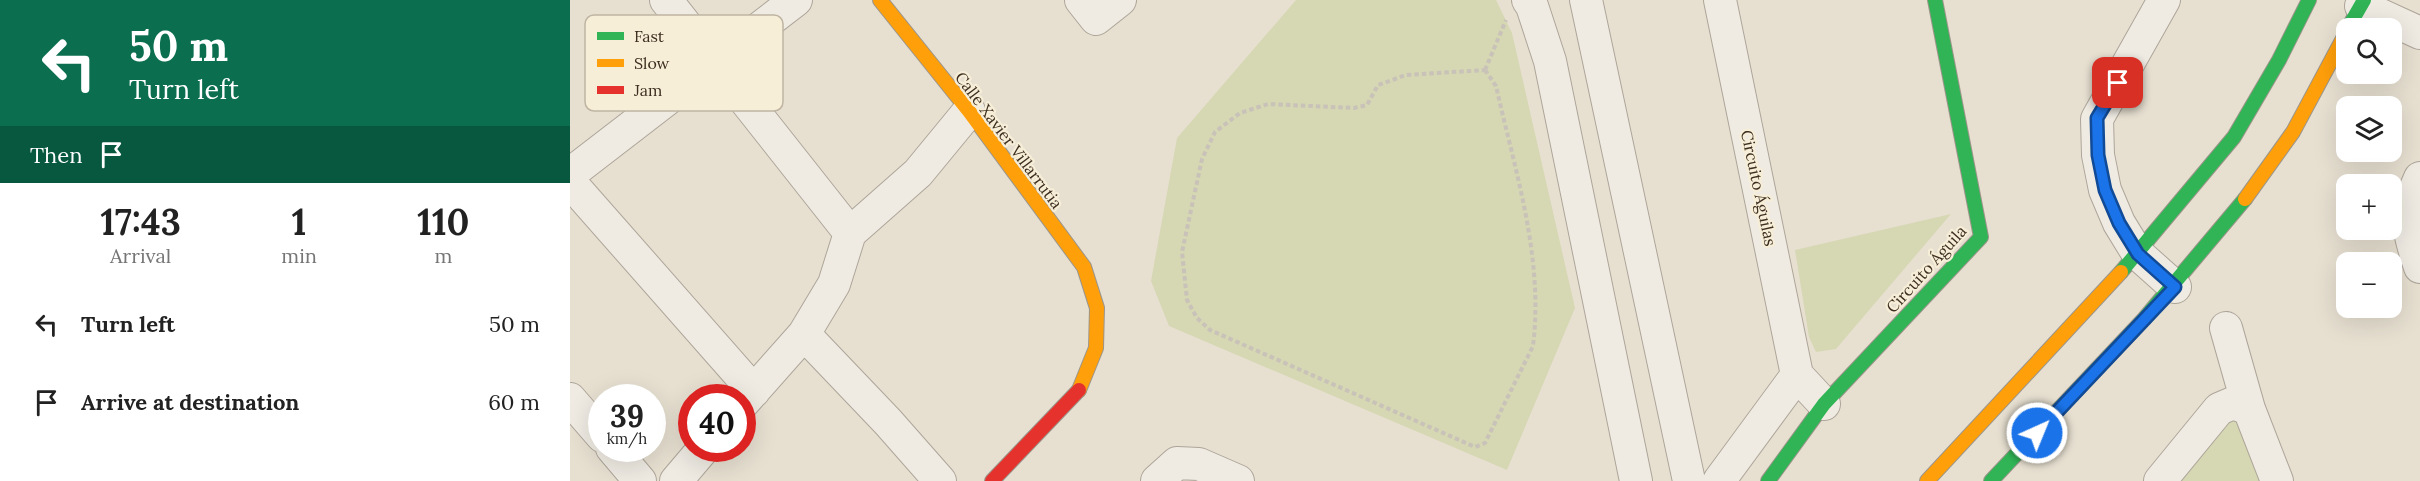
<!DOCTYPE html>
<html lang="en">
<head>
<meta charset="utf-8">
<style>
  body { margin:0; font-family:Lora,serif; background:#f6f6f6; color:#222; height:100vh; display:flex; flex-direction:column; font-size:22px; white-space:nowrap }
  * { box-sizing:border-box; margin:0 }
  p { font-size:20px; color:#767676 }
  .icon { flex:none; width:33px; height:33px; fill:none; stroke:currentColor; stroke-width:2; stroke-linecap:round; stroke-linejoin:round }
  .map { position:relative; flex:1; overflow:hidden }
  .details { display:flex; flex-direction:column; background:#fff; width:570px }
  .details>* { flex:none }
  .banner { background:#0b6e4f; color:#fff; overflow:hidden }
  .fabs { position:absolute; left:1766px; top:18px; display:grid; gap:12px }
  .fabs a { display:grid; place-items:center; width:66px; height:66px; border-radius:12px; background:#fff; box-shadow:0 6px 24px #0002; font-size:30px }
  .speed { position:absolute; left:18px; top:384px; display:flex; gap:12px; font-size:30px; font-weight:700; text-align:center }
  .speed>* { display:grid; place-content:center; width:78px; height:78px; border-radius:50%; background:#fff; box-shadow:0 6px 24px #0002; line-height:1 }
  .speed small { font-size:15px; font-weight:400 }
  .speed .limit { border:9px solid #d22; background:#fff; color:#111 }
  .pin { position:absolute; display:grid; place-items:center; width:51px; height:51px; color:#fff; margin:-26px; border-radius:12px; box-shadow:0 3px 9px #0006 }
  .me { position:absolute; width:66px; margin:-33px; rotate:44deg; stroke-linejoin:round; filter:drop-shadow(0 0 4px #0008) }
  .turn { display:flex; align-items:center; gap:21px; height:126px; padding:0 30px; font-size:27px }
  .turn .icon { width:78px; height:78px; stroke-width:2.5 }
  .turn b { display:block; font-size:42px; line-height:51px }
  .then { display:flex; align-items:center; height:57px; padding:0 30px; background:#0003; gap:12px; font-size:22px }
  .eta { display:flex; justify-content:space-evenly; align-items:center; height:102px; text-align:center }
  .eta b { font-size:36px; font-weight:800; line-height:42px }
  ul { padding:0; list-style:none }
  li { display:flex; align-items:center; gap:18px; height:78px; padding:0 30px }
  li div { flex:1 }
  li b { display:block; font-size:22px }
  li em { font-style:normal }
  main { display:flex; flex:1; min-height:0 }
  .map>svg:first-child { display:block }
</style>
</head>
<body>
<main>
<section class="details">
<div class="banner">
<div class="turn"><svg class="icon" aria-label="left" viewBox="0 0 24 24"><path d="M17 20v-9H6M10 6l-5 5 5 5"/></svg><div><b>50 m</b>Turn left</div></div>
<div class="then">Then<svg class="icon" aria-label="arrive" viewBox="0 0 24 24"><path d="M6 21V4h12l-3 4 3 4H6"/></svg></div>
</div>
<div class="eta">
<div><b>17:43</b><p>Arrival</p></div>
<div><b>1</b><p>min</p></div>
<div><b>110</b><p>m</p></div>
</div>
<ul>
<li><svg class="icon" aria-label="left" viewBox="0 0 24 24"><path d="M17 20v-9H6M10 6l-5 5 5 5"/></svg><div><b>Turn left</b></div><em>50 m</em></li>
<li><svg class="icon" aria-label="arrive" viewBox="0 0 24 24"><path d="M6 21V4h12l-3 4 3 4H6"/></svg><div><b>Arrive at destination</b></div><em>60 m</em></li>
</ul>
</section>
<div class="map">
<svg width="1850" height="481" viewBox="0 0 1850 481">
  <rect width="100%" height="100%" fill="#e7e0d1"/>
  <path fill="#d6d7b3" d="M726,0h200l16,33 63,275 -68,162 -338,-144 -18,-45 26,-143z
    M1381,214l-115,135 -20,3 -7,-15 -14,-87z
    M1661,420l12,4 18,57h-84l41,-53z"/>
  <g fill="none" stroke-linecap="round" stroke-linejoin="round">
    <defs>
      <path id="street" d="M96,0l184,233
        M511,0l15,19 24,-19
        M958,0l4,6 18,55 86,420
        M1016,0l103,481
        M1150,0l77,375 27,29
        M1594,0l-67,119 1,36 7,35 14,33 19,31 37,33
        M1791,6l59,27
        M0,174l226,-174
        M1850,178c-17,35 -12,53 0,89
        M0,182l184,209
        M1656,328l23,81
        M234,334l84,88 52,59
        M0,399l32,37
        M172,404l62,-70 30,-50 16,-51 68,-60 51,-62
        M42,448l28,33
        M106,481l28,-33
        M587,481l20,-18 22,1 39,17
        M1149,481l78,-106
        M1590,481l59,-72 14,-6 16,6 28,72"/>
      <path id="fast" d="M1778,28l16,-28
        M1551,272l113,-135 45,-77 30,-60
        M1198,481l56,-77 157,-167 -46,-237
        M1421,481l153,-162 101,-120"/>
      <path id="slow" d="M310,0l89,111 115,156 13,41 -1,40 -17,42
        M1675,199l48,-67 53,-99
        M1357,481l194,-209"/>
      <path id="jam" d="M422,481l87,-91"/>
    </defs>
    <use href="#street" stroke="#ada599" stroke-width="34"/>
    <use href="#fast" stroke="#9c958a" stroke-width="16"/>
    <use href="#slow" stroke="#9c958a" stroke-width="16"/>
    <use href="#jam" stroke="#9c958a" stroke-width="16"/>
    <path stroke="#c8c2b9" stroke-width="4" stroke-dasharray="4.5 3" stroke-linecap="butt" d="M915,70l11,16c19,85 48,172 37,260l-48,97 -10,4 -265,-117 -13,-12 -10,-18 -5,-48 20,-93 13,-27 25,-19 28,-9 86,4 13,-3 11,-20 28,-10z
      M915,70l21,-50"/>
    <use href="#street" stroke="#efebe3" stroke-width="32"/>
    <use href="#fast" stroke="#30b455" stroke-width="14"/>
    <use href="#slow" stroke="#ff9f0a" stroke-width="14"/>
    <use href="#jam" stroke="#e5322d" stroke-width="14"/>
  </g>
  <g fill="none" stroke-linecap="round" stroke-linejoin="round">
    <defs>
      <path id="route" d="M1467,433l138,-146 -37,-33 -19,-31 -14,-33 -7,-35 -1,-37 21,-35"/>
    </defs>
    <use href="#route" stroke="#114b97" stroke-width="15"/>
    <use href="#route" stroke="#1a73e8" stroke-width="10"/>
  </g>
  <g text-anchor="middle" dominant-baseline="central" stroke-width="4.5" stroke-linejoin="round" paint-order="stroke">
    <g font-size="16" fill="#3d2e20" stroke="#f7eed8">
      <text transform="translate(439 140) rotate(53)">Calle Xavier Villarrutia</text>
      <text transform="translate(1189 188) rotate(78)">Circuito Águilas</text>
      <text transform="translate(1356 269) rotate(-48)">Circuito Águila</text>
    </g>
  </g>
  <rect x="15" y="15" width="198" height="96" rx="9" fill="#f7eed8" stroke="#bfb4a1" stroke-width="1.5"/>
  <rect x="27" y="32" width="27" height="8" fill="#30b455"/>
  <rect x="27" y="59" width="27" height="8" fill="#ff9f0a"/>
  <rect x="27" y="86" width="27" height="8" fill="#e5322d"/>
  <g font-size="16" fill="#3d2e20">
    <text x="64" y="42">Fast</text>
    <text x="64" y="69">Slow</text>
    <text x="64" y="96">Jam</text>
  </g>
</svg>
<div class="fabs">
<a><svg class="icon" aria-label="search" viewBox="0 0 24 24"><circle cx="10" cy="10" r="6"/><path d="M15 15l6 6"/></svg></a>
<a><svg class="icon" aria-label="layers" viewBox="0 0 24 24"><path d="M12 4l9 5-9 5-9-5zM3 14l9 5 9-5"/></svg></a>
<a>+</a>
<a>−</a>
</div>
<div class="speed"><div>39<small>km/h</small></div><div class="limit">40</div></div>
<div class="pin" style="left:1548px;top:83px;background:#d93025"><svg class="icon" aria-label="arrive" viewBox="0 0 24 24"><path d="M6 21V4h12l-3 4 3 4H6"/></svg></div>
<svg class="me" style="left:1467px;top:433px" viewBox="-20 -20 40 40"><circle r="17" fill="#1a73e8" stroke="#fff" stroke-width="3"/><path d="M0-11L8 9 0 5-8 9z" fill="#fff"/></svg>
</div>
</main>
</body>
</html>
